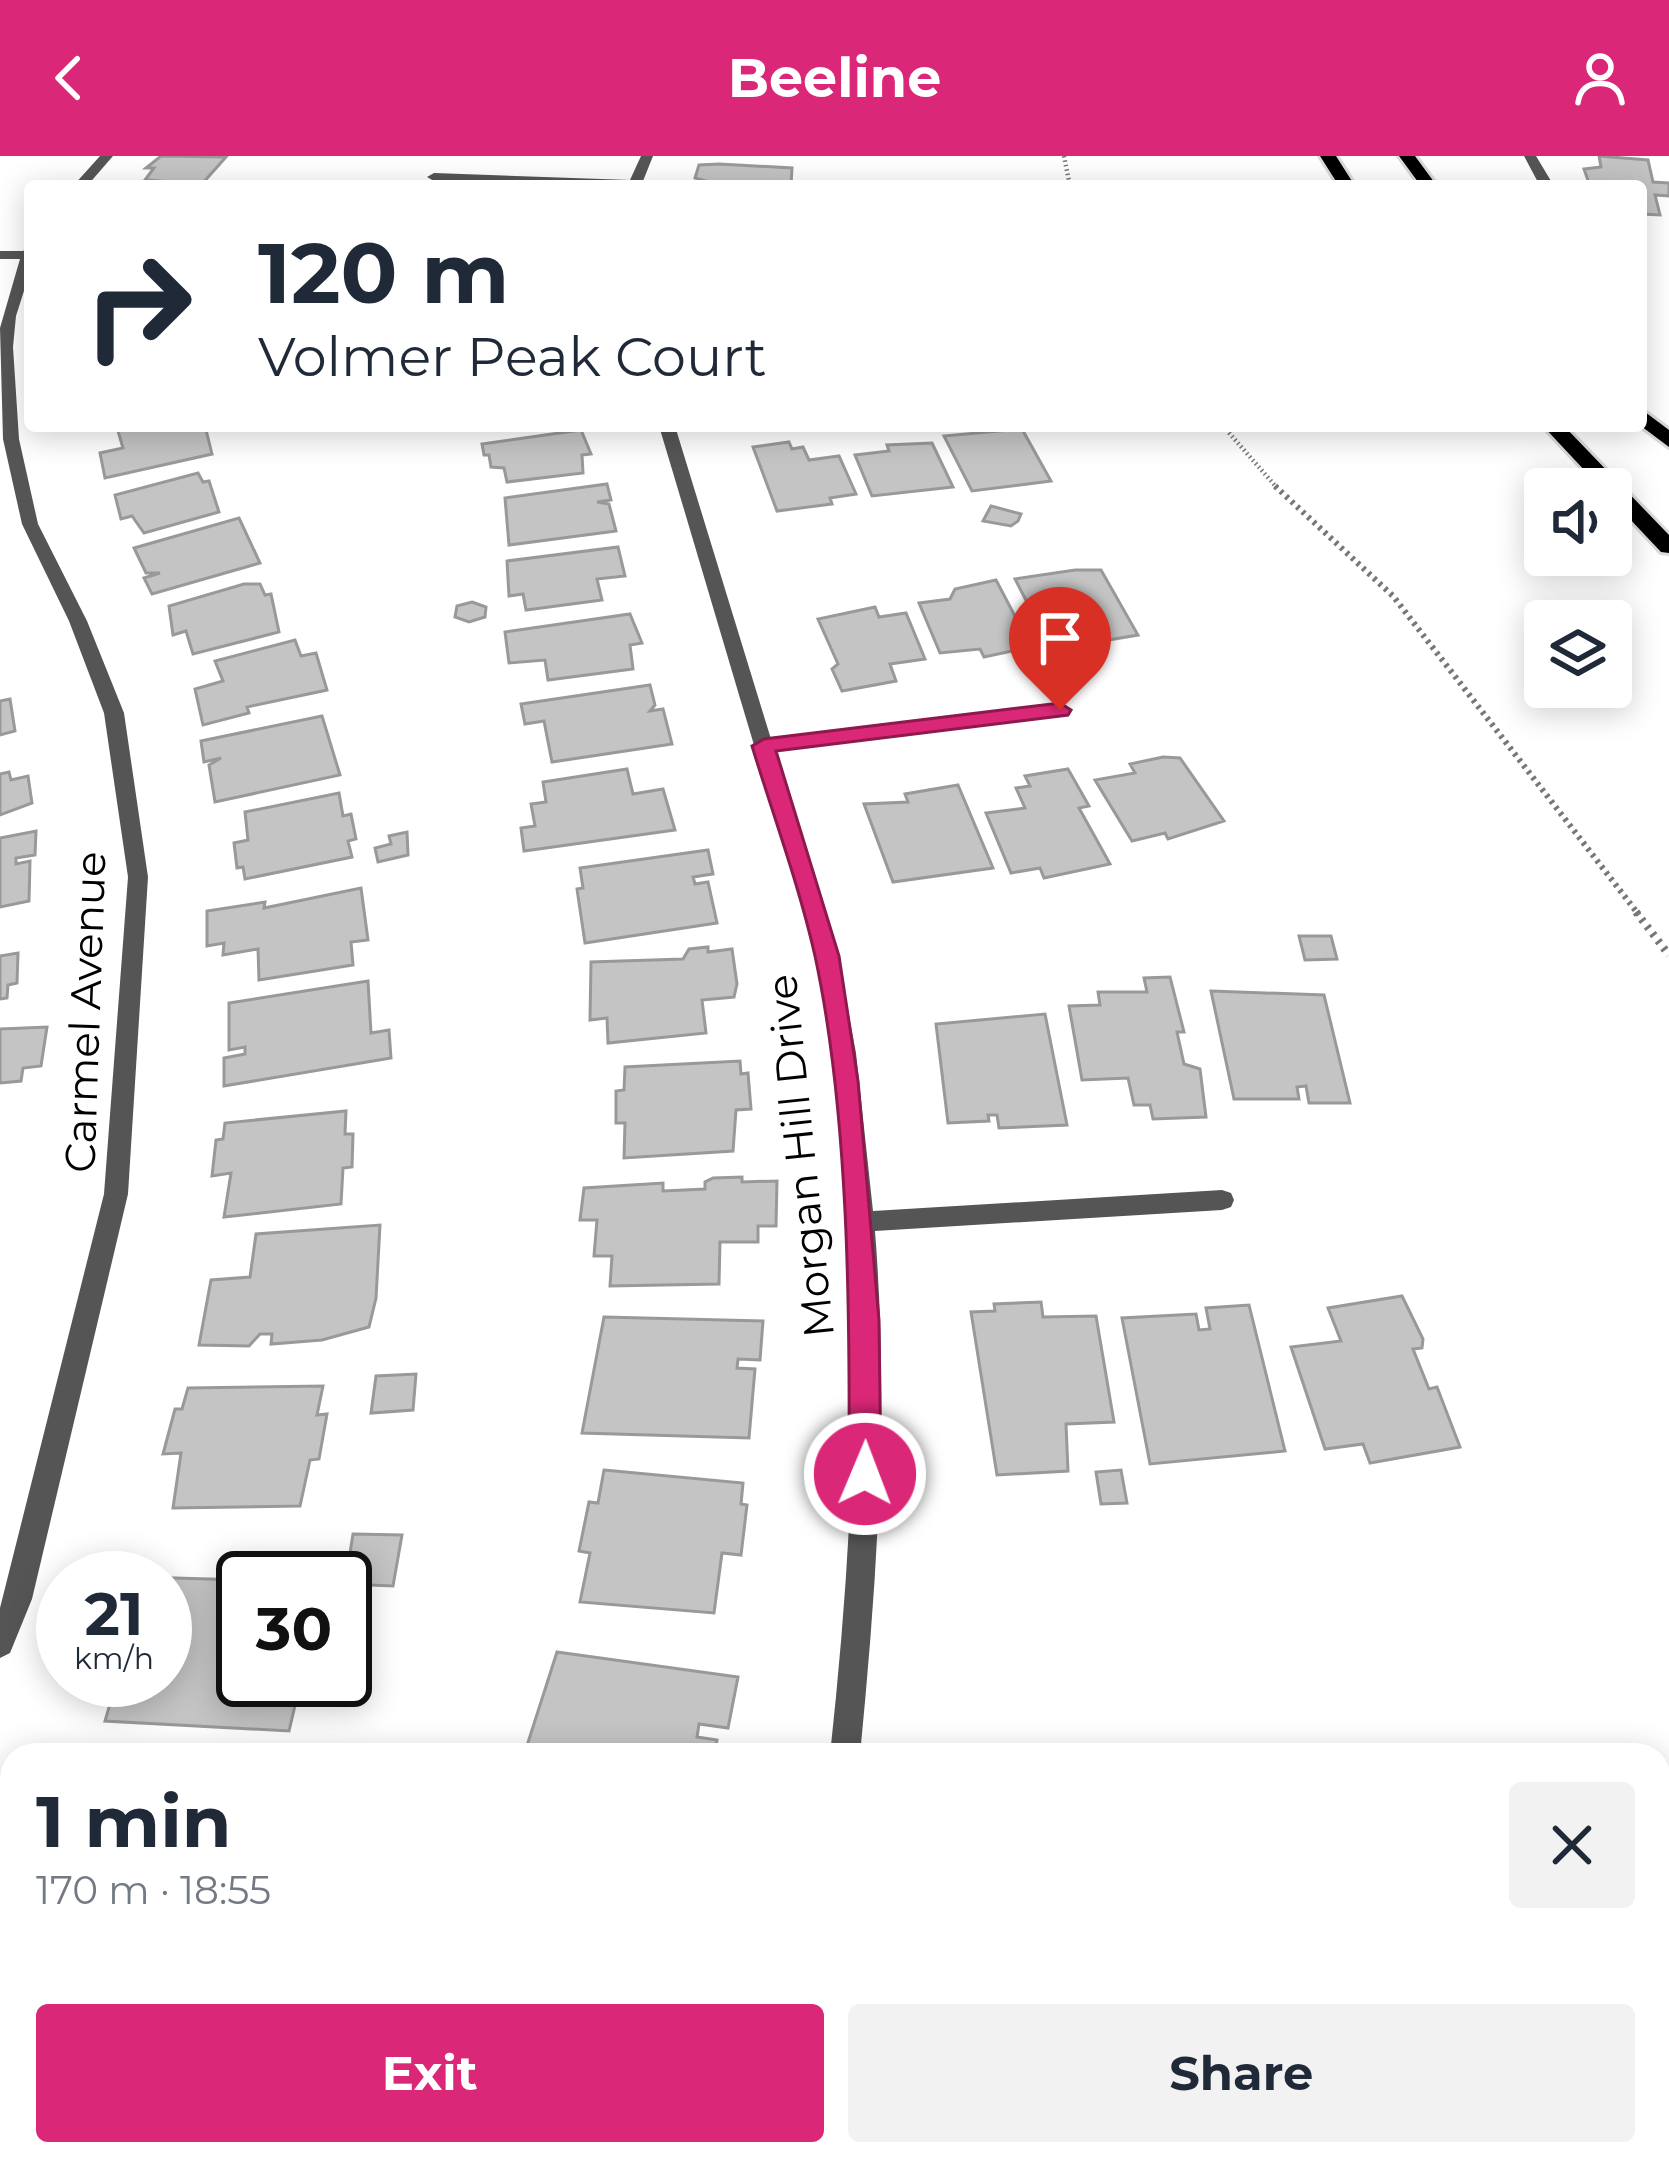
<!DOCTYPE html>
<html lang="en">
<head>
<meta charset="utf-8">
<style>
  body { margin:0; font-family:Montserrat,sans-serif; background:#f2f2f3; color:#1f2937; height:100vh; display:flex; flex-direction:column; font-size:45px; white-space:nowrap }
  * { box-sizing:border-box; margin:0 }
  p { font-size:39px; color:#747a83 }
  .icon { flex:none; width:66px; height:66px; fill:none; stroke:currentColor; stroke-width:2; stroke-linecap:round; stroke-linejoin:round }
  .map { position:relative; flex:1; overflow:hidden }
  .drawer { position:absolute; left:0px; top:1587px; width:1671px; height:423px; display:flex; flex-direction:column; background:#fff; border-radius:36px 36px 0 0; box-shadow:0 6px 30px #0003 }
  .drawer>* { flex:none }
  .top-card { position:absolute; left:24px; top:24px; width:1623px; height:252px; border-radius:12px; box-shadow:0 6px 30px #0003; background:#fff; color:#1f2937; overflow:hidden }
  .controls { position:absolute; left:1524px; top:312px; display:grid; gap:24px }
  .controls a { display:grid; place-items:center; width:108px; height:108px; border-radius:12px; background:#fff; box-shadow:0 6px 30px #0003; font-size:60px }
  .speed { position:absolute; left:36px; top:1395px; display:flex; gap:24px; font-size:60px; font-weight:700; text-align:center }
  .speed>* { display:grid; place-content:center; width:156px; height:156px; border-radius:50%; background:#fff; box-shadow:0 6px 30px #0003; line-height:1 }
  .speed small { font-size:30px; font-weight:400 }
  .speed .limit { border:6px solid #111; border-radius:18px; background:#fff; color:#111 }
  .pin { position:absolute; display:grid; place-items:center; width:102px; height:102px; color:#fff; margin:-123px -51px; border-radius:50% 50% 50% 0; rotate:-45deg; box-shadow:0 0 12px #0007 }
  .pin .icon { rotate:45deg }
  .me { position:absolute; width:132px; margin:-66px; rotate:1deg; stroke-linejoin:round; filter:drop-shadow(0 0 9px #0008) }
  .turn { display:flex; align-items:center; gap:42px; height:252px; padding:0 36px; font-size:54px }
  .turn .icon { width:156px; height:156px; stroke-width:2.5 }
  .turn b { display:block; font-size:84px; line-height:102px }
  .round { display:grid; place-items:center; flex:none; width:126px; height:126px; border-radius:12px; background:#f2f2f3 }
  .overview { display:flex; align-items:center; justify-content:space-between; height:204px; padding:0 36px }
  h1 { font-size:72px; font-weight:700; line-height:90px }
  .cta { display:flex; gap:24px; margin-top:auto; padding:24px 36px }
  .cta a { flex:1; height:138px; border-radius:12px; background:#db2777; color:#fff; font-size:48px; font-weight:700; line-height:138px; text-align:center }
  .cta a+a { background:#f2f2f3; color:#1f2937 }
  header { display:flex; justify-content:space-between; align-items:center; height:156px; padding:0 36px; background:#db2777; color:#fff; font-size:54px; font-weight:700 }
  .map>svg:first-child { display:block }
</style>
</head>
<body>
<header><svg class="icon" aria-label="back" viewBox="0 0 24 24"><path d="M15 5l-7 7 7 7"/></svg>Beeline<svg class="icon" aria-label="person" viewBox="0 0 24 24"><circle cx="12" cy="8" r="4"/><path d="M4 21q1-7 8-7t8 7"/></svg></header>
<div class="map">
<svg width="1669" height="2009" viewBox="0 0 1669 2009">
  <rect width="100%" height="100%" fill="#fff"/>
  <path fill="#c4c4c4" stroke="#999" stroke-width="3" d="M1599,0l49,4 5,22 16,1v13l-14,-1 5,20 -19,-1v-28h-51l-6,-17 17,-2z
    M226,1l-24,27 -57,-4 9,-12h-8l15,-12z
    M719,8l73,4 -1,18h-68l-28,-8 4,-13z
    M144,270h61l7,28 -107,24 -5,-25 23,-5 -5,-17z
    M1022,273l29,52 -79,10 -28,-55z
    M581,274l10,24 -9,1 1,18 -76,9 -3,-14 -13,-1 -2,-12h-5l-2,-11z
    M789,286l3,7 11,-2 6,13 30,-4 17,38 -26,4 2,6 -55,7 -24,-64z
    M932,287l21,44 -81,9 -17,-41 34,-4 -2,-6z
    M198,317l5,9 6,-1 10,31 -75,21 -12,-17 -11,3 -6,-24z
    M607,328l4,16 -14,2 12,2 7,27 -107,14 -4,-47z
    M991,350l30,8 -3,7 -7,5 -28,-5z
    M239,362l21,45 -108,31 -8,-16 16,-5h-14l-12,-25z
    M618,391l7,29 -28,3 5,21 -76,10 -3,-16 -14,2 -2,-35z
    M1075,414h26l37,65 -30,5 -6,-10 -6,1 4,7 -51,7 -34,-66z
    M996,424l35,67 -47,10 -4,-8 -40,4 -21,-50 31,-4 5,-10z
    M244,428h16l5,11 6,-1 8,38 -86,22 -7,-23 -13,4 -4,-29z
    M472,446l14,5 -1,10 -16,5 -14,-5 2,-11z
    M875,451l4,10 27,-4 19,46 -35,5 6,17 -54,10 -10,-22 6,-5 -20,-45z
    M630,458l12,29 -12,2 3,24 -85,11 -3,-20 -36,3 -4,-31z
    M295,484l6,16 15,-3 11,37 -80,17 2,6 -46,12 -8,-36 28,-8 -8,-20z
    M650,529l5,20 -5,6 13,-2 9,35 -120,18 -8,-41 -19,3 -4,-20z
    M10,543l5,32 -15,4v-34z
    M322,560l18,59 -125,27 -6,-37 12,-7 -17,4 -3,-21z
    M1163,601l17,1 44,63 -56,18 -3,-6 -33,8 -37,-61 40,-7 -5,-9z
    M627,613l6,25 30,-5 12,41 -151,21 -3,-23 14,-2 -4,-22 15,-2 -3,-20z
    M1068,613l21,37 -10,2 31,56 -66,14 -4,-10 -29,5 -25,-60 39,-5 -9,-20 14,-2 -5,-10z
    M9,616l2,8 17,-4 4,27 -32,12v-41z
    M958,629l35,83 -100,14 -29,-78 44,-2 -3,-8z
    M339,637l4,23 8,-2 5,25 -8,2 4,16 -107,22 -2,-12 -6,1 -3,-25 14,-3 -3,-28z
    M36,675l-1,24 -19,3v6l14,-3 -1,40 -29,6v-69z
    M407,676l1,23 -30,7 -3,-14 16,-4 -2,-8z
    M708,694l5,24 -20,3 2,7 13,-2 9,41 -132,20 -8,-54 6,-1 -3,-20z
    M361,732l7,52 -17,2 2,23 -94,15 -1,-31 -35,6 1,-12 -17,3v-35l58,-9 -1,6z
    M1299,780h32l6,23 -32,1z
    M708,791v5l24,-3 5,35 -3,13 -32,3 4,33 -98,10 -1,-25 -17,2 1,-58 92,-3 6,-10z
    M18,797l-1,30 -9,2 -1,13 -7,1v-43z
    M1170,821l14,55h-7l7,32 16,5 6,48 -53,2 -3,-14h-16l-6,-27 -46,2 -13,-74 31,-1 -2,-13h49l-3,-14z
    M368,825l3,52 18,-3 2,28 -167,28v-28l21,-4v-7l-16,3v-47z
    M1211,835l113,4 26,108h-41l-3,-17 -9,1 2,12h-65z
    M1045,858l22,111 -68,3 -2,-13h-9l1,6 -41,2 -12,-99z
    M47,871l-6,39 -18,2 -2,13 -21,2v-54z
    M740,905l1,13 7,-1 3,36 -15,1 -3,41 -109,7 1,-35h-9v-32l8,-1 1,-23z
    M346,955l-1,23h8l-1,33 -9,1 -2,36 -117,13 7,-44 -19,3 4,-36 7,-1 2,-16z
    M742,1021v5l35,-1 -1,45h-18v16h-38l-1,42 -109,2 2,-30h-18l3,-36h-17l4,-32 79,-5v8l42,-2v-7l8,-4z
    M380,1069l-4,73 -7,29 -47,13 -51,4 1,-10h-12l-11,12 -50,-1 12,-65 39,-3 6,-43z
    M1402,1140l21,43 -1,9 -9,1 16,40 8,-2 23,60 -90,16 -7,-19 -38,5 -34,-102 50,-6 -13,-33z
    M1041,1146l2,15 53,-1 18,106 -48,2 2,47 -71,4 -26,-163 24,-1 -1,-7z
    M1249,1149l36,146 -135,13 -28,-146 74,-4 3,16 11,-1 -4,-21z
    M604,1161l159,4 -3,39 -22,-1 -1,9 18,1 -6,69 -167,-5z
    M416,1218l-3,36 -42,3 5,-37z
    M323,1230l-6,29 10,-1 -8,45 -9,1 -10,46 -127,2 8,-55 -18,1 12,-45h7l6,-21z
    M604,1314l139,13 -2,21 6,1 -6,50 -19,-2 -8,60 -134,-11 10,-49 -11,-2 10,-49 9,1z
    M1121,1314l6,33 -26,1 -5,-32z
    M353,1378l49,1 -9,51 -48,-2z
    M140,1421l103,3v100h58l-12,51 -184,-10 12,-41h48v-102z
    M557,1496l181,25 -10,51 -29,-4 -2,13 20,3 -3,15h-190z
    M136,1590l130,6 -133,3z"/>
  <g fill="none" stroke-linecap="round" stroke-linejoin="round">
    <defs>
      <path id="primary" d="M1320,0h16l19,30h-16z
        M1399,0h16l22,30h-16z
        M1641,253l28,21v17l-28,-21z
        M1543,270h21l105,109v18l-8,-1 -50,-53v-10h-9z"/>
    </defs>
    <use href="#primary" stroke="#dbdbdb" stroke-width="6"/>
    <path stroke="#777" stroke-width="4.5" stroke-dasharray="1.5 3" stroke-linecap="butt" d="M1064,0l6,30
      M1223,270l55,63"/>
    <path stroke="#777" stroke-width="6" stroke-dasharray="3 4.5" stroke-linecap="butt" d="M1275,330l118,110 246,319"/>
    <path stroke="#777" stroke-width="8" stroke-dasharray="3 6" stroke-linecap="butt" d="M1636,756l33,43"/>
    <path fill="#555" fill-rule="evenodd" d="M1524,0h12l18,30h-14z"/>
    <path fill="#555" fill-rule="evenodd" d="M100,0h13l-26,30h-14z
      M641,0h12l-12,30 -207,-5 -7,-4 7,-4 196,7z
      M30,90v26l-14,44 -3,31 6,92 19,85 49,97 37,92 24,164 -20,317 -96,405 -22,54 -10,5v-50l104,-414 24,-317 -24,-164 -35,-92 -47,-97 -19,-85 -3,-111 20,-69h-20v-8h23z
      M659,270h16l96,313 289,-35 10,6 -10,6 -285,35 63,206 18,96 17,158 349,-21 9,3 3,7 -3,7 -9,3 -347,21c14,175 2,350 -15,524h-30c29,-267 38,-533 -14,-796 -12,-63 -35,-123 -53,-184 -35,-116 -69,-233 -104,-349z
      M0,1894l12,4v34l-12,-4z
      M259,1998h66l5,11h-67z
      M764,1998h34l-1,11h-36z"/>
    <use href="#primary" fill="#000" fill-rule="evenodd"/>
  </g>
  <path fill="#db2777" stroke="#8e194d" stroke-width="3" d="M1060,547l11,7 -3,5 -292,36 63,205 19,125 21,239 2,154 -5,10 -11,5 -11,-5 -5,-10c1,-162 0,-360 -34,-518 -16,-71 -42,-141 -63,-210l12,-7z"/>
  <g text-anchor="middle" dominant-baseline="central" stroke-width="10" stroke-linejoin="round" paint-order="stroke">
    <g font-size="42" fill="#000" stroke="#fff">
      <text transform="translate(85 856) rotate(-88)">Carmel Avenue</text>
      <text transform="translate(800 1000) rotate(-96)">Morgan Hill Drive</text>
    </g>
  </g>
</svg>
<div class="controls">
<a><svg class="icon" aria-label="sound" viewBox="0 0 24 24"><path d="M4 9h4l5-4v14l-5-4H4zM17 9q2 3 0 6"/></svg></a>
<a><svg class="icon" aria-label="layers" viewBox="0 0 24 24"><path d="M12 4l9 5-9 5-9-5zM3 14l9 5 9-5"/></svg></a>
</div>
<div class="speed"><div>21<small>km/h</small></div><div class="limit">30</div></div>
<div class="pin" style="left:1060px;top:554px;background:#d93025"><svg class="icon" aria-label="arrive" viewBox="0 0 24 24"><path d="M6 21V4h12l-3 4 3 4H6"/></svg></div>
<svg class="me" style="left:865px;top:1318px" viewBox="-20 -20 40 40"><circle r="17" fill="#db2777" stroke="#fff" stroke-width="3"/><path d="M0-11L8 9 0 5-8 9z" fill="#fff"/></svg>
<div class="top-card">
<div class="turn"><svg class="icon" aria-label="right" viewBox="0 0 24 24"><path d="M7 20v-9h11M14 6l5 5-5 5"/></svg><div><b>120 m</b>Volmer Peak Court</div></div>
</div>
<section class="drawer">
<div class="overview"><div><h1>1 min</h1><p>170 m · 18:55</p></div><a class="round"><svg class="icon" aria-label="close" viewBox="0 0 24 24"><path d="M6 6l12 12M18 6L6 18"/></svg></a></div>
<div class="cta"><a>Exit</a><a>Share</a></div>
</section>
</div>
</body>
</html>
